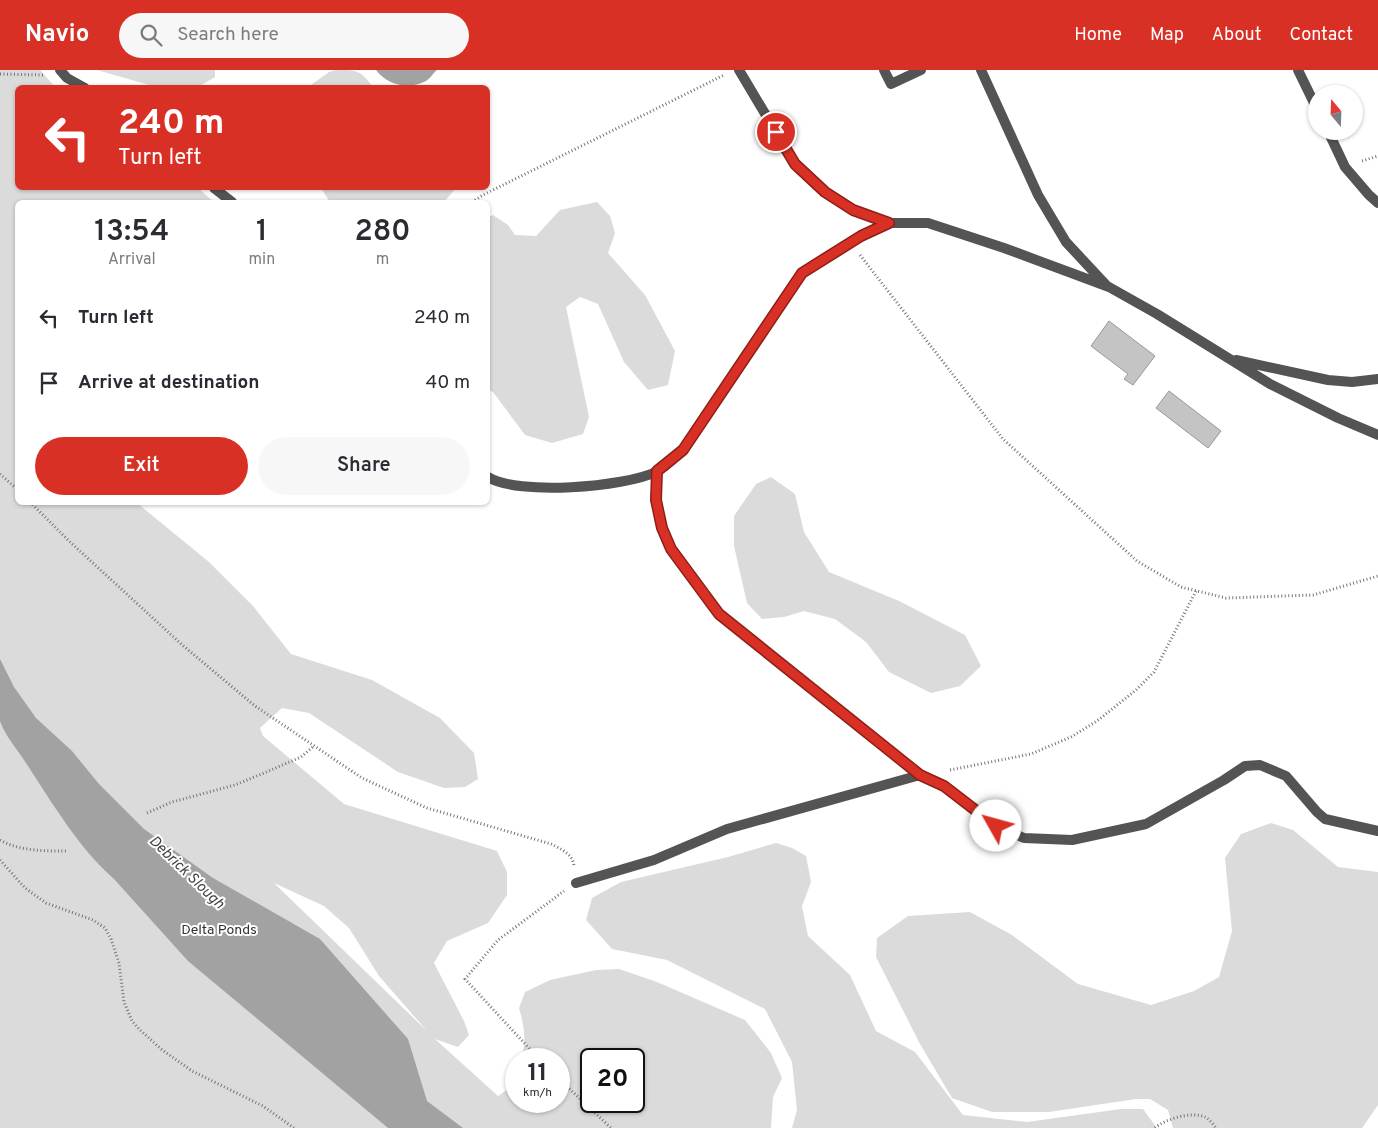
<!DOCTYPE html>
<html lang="en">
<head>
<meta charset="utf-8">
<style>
  body { margin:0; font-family:Overpass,sans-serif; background:#f7f7f7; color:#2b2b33; height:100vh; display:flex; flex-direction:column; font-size:19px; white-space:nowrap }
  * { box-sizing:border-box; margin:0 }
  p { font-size:16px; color:#7c7c81 }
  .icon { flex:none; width:28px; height:28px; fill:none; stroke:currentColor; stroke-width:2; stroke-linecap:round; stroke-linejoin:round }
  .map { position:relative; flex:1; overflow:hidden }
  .drawer { position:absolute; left:15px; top:130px; width:475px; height:305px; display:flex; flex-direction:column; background:#fff; border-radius:8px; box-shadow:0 1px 4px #0004 }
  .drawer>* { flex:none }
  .banner { position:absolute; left:15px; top:15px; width:475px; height:105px; border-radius:8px; box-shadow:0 1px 4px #0004; background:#d93025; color:#fff; overflow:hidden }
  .needle { width:32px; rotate:341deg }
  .buttons { position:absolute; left:1308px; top:15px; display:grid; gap:10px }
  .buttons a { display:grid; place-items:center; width:55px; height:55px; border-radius:50%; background:#fff; box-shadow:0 1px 4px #0004; font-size:25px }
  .speed { position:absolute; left:505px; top:978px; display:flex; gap:10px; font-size:25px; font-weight:700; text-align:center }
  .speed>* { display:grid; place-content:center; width:65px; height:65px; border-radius:50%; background:#fff; box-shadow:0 1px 4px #0004; line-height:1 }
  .speed small { font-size:12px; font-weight:400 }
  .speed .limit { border:2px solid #111; border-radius:8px; background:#fff; color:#111 }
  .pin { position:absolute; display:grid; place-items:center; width:42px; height:42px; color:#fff; margin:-21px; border:2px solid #fff; border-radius:50%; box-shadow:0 1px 5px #0007 }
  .me { position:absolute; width:55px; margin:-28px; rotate:308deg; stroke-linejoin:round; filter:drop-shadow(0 0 4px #0008) }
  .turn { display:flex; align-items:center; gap:18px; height:105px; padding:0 20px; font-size:22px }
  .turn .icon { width:65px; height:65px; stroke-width:2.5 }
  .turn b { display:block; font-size:35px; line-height:42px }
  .eta { display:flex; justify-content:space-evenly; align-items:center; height:85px; text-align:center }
  .eta b { font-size:30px; font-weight:600; line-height:35px }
  .cta { display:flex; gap:10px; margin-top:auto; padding:10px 20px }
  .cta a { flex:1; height:58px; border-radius:30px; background:#d93025; color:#fff; font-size:20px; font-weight:600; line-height:58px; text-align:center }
  .cta a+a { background:#f7f7f7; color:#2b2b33 }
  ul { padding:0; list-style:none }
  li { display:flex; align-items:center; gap:15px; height:65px; padding:0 20px }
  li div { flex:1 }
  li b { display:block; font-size:19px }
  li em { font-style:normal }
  header { display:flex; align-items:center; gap:30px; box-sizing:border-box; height:70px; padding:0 25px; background:#d93025; color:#fff }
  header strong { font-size:24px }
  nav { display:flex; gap:28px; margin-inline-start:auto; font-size:18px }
  .search { width:350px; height:45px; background:#f7f7f7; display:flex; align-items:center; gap:12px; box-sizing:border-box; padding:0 18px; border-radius:28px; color:#7c7c81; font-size:19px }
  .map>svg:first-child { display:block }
</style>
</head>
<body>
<header>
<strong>Navio</strong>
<div class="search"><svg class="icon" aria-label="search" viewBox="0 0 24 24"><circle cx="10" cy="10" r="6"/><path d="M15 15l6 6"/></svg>Search here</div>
<nav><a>Home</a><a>Map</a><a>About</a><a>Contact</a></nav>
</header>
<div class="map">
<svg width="1378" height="1058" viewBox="0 0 1378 1058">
  <rect width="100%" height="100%" fill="#fff"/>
  <path fill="#dbdbdb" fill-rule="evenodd" d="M0,0h40l15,17 -37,1v100h180l16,14h-196v300l119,1 72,59 44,44 38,48 81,26 68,38 34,35 4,26 -13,8 -21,1 -46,-16 -89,-59 -27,-5 -22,20 3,8 81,68 153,47 10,21v23l-19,28 -41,18 -13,22 30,58 5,14 -11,12 -23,-8 63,57 12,-8 6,-16v29h43v-42h-38c6,-16 3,-35 -2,-51l6,-16 25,-12 46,-10 23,-1 38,13 88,38 26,33 11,25 -9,19 -2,31h-771zM274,813l50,23 25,22 30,48 48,55zM591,989h43v42h-43z
    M97,0h118v7l-17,10h-42z
    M336,0c22,0 24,0 37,17h-65l21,-15z
    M321,118h135l-12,14h-114z
    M597,132l13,14 5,17 -7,20 37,42 30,56 -7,34 -20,5 -24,-28 -26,-58 -18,-7 -14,10 23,110 -6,17 -31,9 -27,-8 -32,-43 -5,-2v-173l5,-2 15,10 7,10 21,1 24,-26z
    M771,407l24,17 9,38 25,40 70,29 66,34 16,31 -21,20 -29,7 -42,-21 -23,-30 -31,-23 -31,-8 -20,6 -22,2 -15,-16 -13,-57v-30l22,-32z
    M1271,753l22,7 45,37 40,5v233l-16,23h-189l-5,-18 -18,-11h-14l-87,13h-57l-40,-14 -32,-54 -44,-87 1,-19 31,-22 62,-4 42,23 66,49 73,21 43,-14 25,-14 13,-46 -7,-73 16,-24z
    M776,773l16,5 14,8 5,26 -9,24 6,30 42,39 26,56 39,21 48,63 64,7 94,-13h22l14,19h-365l5,-18 -5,-48 -27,-53 -98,-49 -55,-11 -26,-29 6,-22 29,-16 107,-25z"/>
  <path fill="#a2a2a2" d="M376,0h61c-4,3 -7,9 -11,11 -18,9 -39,4 -50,-11z
    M0,589l14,28 22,31 36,33 27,33 45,45 69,49 107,61 88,100 19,62 36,27h-75l-200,-167 -74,-82c-36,-32 -61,-75 -88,-116 -8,-13 -21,-27 -26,-42 0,-10 0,-49 0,-62z"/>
  <path fill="#c4c4c4" stroke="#989898" d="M1109,251l46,35 -22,29 -9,-6 4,-5 -37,-28z
    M1169,321l52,40 -13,17 -52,-40z"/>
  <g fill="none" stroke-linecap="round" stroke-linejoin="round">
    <path stroke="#767676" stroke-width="3" stroke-dasharray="1 2.5" stroke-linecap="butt" d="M0,4l44,1
      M1362,91l16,-5
      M472,132l11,-7 241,-120
      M860,185l143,184 134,122 44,26 45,11 87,-3 65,-19
      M0,404l18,16
      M30,432l39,39 111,102 75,63 107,72 65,30 124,36c10,5 22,10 23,22
      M950,700l81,-16 40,-17 26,-16 39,-31 18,-18 42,-81
      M147,743l25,-11 63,-17 29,-12 37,-16 13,-11
      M0,770c19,11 44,11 66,11
      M0,790l25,28 21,15 47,17 12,8 6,11 8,24 5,39 8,19 7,8 22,20 31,22 71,35 31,22
      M539,989l-74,-80 33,-39 66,-49
      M559,1009l52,49
      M1155,1058c10,-9 37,-17 50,-11 4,2 8,7 11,11"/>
    <path stroke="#545454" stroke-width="10" d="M60,0l7,8 18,10
      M739,0l56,94 30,28 28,18 36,13
      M884,0l7,14 30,-14
      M981,0l57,125 28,47 40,43
      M1298,0l18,37
      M1328,61l17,36 24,28 9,8
      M214,118l18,14
      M1236,290l92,20 24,2 26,-3
      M657,401l-1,29 6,28 9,21 48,65 201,161
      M488,407c30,19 136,10 168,-5 10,-5 19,-15 27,-22l119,-177 59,-37 28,-13h39l76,25 105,39 48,27 113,70 68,34 40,17
      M576,813l78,-23 73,-31 193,-54 24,11 52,40 28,12 48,2 74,-16 78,-44 21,-14 15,-1 26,11 31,36 8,7 53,12"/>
  </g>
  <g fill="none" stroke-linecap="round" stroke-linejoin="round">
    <defs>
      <path id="route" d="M776,62l19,32 30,28 28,18 36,13 -28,13 -59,37 -119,177 -26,21 -1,29 6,28 9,21 48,65 201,161 24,11 52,40"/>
    </defs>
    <use href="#route" stroke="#8d1f18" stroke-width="12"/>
    <use href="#route" stroke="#d93025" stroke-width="9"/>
  </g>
  <g text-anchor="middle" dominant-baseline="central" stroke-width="4" stroke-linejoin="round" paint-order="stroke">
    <g font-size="14" fill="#323232" stroke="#fff">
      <text x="219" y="860">Delta Ponds</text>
    </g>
    <g font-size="15" font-style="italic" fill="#434343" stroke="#fff">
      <text transform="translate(186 803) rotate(44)">Debrick Slough</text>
    </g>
  </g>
</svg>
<div class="buttons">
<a><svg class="needle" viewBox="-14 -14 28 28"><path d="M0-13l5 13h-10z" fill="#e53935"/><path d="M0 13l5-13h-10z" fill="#7c7c81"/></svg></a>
</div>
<div class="speed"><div>11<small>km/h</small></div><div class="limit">20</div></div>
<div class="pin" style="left:776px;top:62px;background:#d93025"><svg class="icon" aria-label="arrive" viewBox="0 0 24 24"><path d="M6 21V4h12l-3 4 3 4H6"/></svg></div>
<svg class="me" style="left:996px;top:756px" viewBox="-20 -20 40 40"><circle r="19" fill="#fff"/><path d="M0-13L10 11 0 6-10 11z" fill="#d93025"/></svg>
<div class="banner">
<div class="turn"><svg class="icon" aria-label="left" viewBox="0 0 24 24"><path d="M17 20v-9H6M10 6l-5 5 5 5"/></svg><div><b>240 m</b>Turn left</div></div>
</div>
<section class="drawer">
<div class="eta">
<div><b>13:54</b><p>Arrival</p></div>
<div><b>1</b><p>min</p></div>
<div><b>280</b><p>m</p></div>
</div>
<ul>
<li><svg class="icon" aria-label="left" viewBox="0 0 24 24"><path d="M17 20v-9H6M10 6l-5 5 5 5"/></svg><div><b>Turn left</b></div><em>240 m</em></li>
<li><svg class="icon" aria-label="arrive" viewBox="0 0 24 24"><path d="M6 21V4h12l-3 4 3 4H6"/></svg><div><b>Arrive at destination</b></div><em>40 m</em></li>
</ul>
<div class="cta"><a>Exit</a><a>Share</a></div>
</section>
</div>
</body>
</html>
